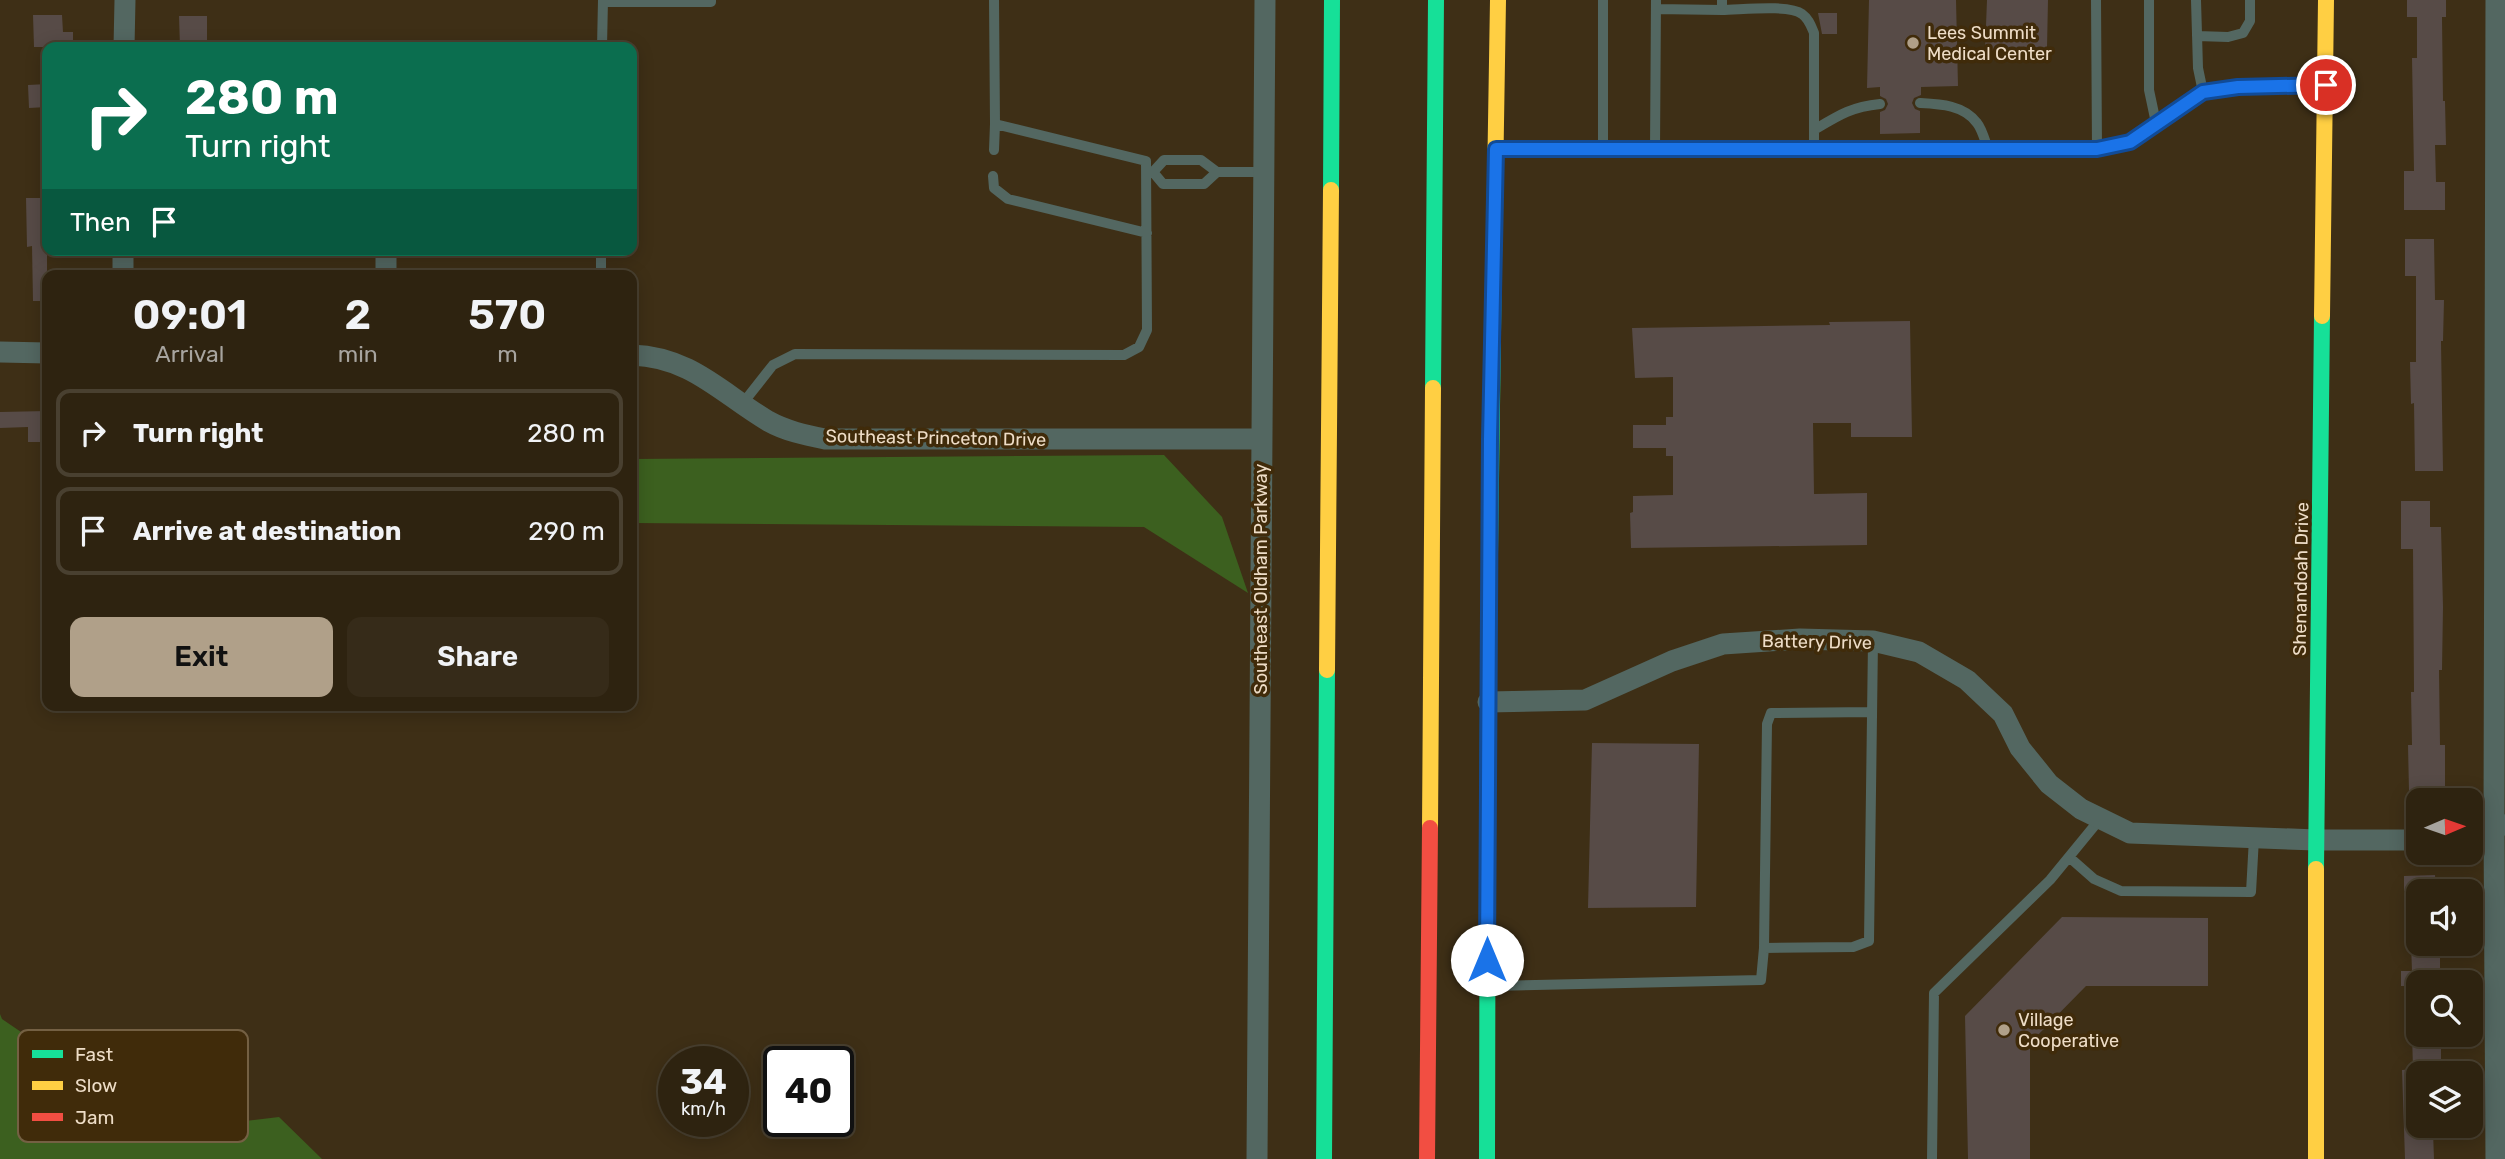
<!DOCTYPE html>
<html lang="en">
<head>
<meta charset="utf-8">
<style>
  body { margin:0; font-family:Rubik,sans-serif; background:#362b19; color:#f1f3f6; height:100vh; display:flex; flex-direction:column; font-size:26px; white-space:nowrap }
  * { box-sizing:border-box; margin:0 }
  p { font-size:23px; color:#a7a49f }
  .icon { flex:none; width:38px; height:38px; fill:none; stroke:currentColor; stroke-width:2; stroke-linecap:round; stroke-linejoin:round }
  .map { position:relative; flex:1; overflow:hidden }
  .drawer { position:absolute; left:42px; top:270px; width:595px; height:441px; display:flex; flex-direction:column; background:#2e2310; border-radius:14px; box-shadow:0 4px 18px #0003,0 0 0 2px #494030 }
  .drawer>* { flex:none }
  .banner { position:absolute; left:42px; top:42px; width:595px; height:214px; border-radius:14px; box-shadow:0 4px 18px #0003,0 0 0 2px #494030; background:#0b6e4f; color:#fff; overflow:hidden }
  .needle { width:46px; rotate:88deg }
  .controls { position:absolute; left:2406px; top:788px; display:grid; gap:14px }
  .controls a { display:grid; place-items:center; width:77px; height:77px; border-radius:14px; background:#2e2310; box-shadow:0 4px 18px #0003,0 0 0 2px #494030; font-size:35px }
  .speed { position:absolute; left:658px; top:1046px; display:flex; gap:14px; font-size:35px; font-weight:700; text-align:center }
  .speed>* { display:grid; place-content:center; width:91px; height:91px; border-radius:50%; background:#2e2310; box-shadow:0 4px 18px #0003,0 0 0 2px #494030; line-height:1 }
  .speed small { font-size:18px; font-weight:400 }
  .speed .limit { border:4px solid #111; border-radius:10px; background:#fff; color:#111 }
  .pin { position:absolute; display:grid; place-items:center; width:60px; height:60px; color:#fff; margin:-30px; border:4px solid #fff; border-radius:50%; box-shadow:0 2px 7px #0007 }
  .me { position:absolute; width:77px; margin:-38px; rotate:0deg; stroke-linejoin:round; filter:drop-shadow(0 0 5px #0008) }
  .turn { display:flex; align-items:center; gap:24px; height:147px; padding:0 28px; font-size:32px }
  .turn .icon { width:91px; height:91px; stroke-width:2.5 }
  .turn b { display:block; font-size:49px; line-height:60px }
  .then { display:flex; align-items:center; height:66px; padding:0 28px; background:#0003; gap:14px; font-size:26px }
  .eta { display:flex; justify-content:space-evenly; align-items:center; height:119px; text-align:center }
  .eta b { font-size:42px; font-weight:600; line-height:49px }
  .primary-button { display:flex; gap:14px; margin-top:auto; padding:14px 28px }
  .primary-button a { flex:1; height:80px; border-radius:14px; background:#b0a089; color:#111; font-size:28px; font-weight:600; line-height:80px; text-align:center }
  .primary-button a+a { background:#362b19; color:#f1f3f6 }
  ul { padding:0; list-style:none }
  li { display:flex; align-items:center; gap:21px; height:88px; margin:0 14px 10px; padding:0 14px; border:4px solid #494030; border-radius:14px }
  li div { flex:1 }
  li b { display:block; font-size:26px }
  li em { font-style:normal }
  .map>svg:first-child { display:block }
</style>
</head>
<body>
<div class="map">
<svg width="2505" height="1159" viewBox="0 0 2505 1159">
  <rect width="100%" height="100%" fill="#3e2f16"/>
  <path fill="#3c601f" d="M1164,455l58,62 26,76 -104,-66 -512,-4v-64z
    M0,1014l2,5 154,105h63l60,-7 43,42h-322z"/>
  <path fill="#574b47" d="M1869,0h87l2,86 -37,1v8l-7,3 -2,5 3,6 5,2v22l-40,1v-22l5,-2 3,-6 -2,-5 -6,-3v-9l-13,1z
    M1987,0h61l-1,48 -62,3z
    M2407,0h39v17h-4l1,84h2l1,44h-11l1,37h9v28h-41v-39h10l-2,-113h5v-41h-10z
    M1818,13h19v21h-15z
    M33,15h29l1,17h10v15h-39z
    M179,16h28v31h-27z
    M47,84v23l-18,1 -1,-23z
    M26,198h21v103h-14l-1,-55 -5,1z
    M2405,239h29l1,61h9l-1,41h-2l2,130h-28l-1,-68 -3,1 -1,-42h6v-86h-11z
    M1910,321l2,116h-61v-14h-38l1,71 53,-1v52l-236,3 -1,-35 3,-1v-16l40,-1v-39h-7v-8h-33v-23h33v-8h7v-40l-38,1 -3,-50 198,-3 -1,-3z
    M47,411v31h-19v-15l-28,1v-16z
    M2401,501h29v26h11l2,80 -1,63h-3l1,75h5v46l-36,1 -1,-47h4l-1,-53h3l-1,-143h-12z
    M1592,743l107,1 -3,163 -108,1z
    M2435,875l1,16h-32v-15z
    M2062,917l146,1v68h-122l-56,57v116h-62l-3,-143z
    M2411,944h29v38h-22v4h-17v-15h11z
    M2412,1034h29v39h-23v58h15l1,28h-29l-3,-89 11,-1z"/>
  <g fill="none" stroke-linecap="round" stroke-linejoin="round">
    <path stroke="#536761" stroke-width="10" d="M1603,0v149
      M2096,0l1,149
      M2149,0v90l7,33
      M2196,0l2,68 5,24
      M603,2h108v-2
      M1656,9l66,1v-10
      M1722,10c18,0 67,-6 80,4 7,5 9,12 12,19v118
      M2197,36l31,1 15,-4 7,-12v-21
      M602,47l1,-47
      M1920,103c20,1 44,2 57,20 5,6 8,18 11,26
      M1814,130c25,-15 37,-23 66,-26
      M1499,149h598l33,-7 73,-50 35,-5 85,-2
      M1655,149l1,-149
      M994,150l1,-26
      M1147,172h6l10,12h41l13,-12 -16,-12h-37l-11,12
      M1217,172h46
      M993,176l1,12 14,11 139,34
      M601,275v-25
      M743,403l30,-38 22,-11 329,1 15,-8 8,-17 -1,-169 -151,-37 -1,-124
      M2069,857l25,22 27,12 130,1 3,-54
      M1764,948l3,-224 4,-11 101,-1
      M1491,986l270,-6 3,-32 89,-1 16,-6 4,-300
      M1932,1159l2,-166 116,-113 50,-61"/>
    <path stroke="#536761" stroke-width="21" d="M124,47l1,-47
      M123,275v-25
      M386,275v-25
      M0,352l47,1
      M632,355c59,2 89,38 136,66 18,10 37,14 57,18h437
      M1488,702l97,-2 87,-39 51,-17 77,-5 73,2 46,11 48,28 36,34 17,34 29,36 32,25 49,24 186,7h102
      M2471,831l34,-6
      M1257,1159l8,-1159
      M2496,1159l-2,-334 2,-825"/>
    <path stroke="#16e098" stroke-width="16" d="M1331,190l1,-190
      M1433,388l3,-388
      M2316,869l6,-553
      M1324,1159l3,-489
      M1487,1159l1,-457 7,-518"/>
    <path stroke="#ffcf43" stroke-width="16" d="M1495,184l3,-184
      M2322,316l4,-316
      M1327,670l4,-480
      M1430,828l3,-440
      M2316,869v290"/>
    <path stroke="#f24e42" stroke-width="16" d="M1427,1159l3,-331"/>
  </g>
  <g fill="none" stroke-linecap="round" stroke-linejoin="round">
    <defs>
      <path id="route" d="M1487,960l3,-521 6,-290h601l33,-7 73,-50 35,-5 88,-2"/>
    </defs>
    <use href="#route" stroke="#114b97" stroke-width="18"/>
    <use href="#route" stroke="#1a73e8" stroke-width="12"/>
  </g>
  <g fill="#b0a089" stroke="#402b0a" stroke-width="2.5">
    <circle cx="1913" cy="43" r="7"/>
    <circle cx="2004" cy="1030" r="7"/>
  </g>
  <g text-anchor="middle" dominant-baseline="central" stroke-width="7" stroke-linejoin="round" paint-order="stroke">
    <g font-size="18" fill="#eeddc7" stroke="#402b0a" text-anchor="start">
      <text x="1927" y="33">Lees Summit<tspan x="1927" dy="21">Medical Center</tspan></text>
      <text x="2018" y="1020">Village<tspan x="2018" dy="21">Cooperative</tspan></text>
    </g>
    <g font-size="18" fill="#eeddc7" stroke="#402b0a">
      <text transform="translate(936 438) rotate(1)">Southeast Princeton Drive</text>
      <text transform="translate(1261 579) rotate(-90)">Southeast Oldham Parkway</text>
      <text transform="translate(2301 579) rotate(-89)">Shenandoah Drive</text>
      <text transform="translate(1817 642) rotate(1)">Battery Drive</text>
    </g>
  </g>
  <rect x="18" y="1030" width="230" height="112" rx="10" fill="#402b0a" stroke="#746043" stroke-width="2"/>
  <rect x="32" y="1050" width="31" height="8" fill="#16e098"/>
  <rect x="32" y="1081" width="31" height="9" fill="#ffcf43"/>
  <rect x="32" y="1113" width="31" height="8" fill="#f24e42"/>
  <g font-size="19" fill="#eeddc7">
    <text x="75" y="1061">Fast</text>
    <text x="75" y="1092">Slow</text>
    <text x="75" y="1124">Jam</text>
  </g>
</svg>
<div class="controls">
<a><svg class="needle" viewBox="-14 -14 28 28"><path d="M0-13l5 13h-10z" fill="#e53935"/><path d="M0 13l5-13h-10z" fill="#a7a49f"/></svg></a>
<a><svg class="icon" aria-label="sound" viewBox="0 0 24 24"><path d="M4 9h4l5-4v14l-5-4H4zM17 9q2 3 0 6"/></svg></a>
<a><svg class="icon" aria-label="search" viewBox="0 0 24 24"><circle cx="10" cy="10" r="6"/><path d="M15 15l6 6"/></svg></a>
<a><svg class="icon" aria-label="layers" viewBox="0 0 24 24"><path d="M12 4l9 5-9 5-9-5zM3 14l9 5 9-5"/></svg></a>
</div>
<div class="speed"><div>34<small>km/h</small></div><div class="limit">40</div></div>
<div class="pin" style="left:2326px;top:85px;background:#d93025"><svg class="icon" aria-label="arrive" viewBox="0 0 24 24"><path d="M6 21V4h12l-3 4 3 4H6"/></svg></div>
<svg class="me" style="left:1487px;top:960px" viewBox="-20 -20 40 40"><circle r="19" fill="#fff"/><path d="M0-13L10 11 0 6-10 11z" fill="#1a73e8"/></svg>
<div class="banner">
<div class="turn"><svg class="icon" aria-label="right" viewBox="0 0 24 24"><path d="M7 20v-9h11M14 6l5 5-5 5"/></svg><div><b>280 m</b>Turn right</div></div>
<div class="then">Then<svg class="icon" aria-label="arrive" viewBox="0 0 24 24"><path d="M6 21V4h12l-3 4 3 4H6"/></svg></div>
</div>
<section class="drawer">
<div class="eta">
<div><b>09:01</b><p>Arrival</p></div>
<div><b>2</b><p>min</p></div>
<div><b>570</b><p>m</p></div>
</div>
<ul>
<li><svg class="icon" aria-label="right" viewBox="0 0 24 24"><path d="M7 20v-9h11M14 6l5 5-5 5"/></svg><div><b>Turn right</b></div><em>280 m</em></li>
<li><svg class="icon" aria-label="arrive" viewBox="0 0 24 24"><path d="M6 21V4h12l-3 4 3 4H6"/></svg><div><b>Arrive at destination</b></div><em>290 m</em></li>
</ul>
<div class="primary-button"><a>Exit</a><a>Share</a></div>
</section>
</div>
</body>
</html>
